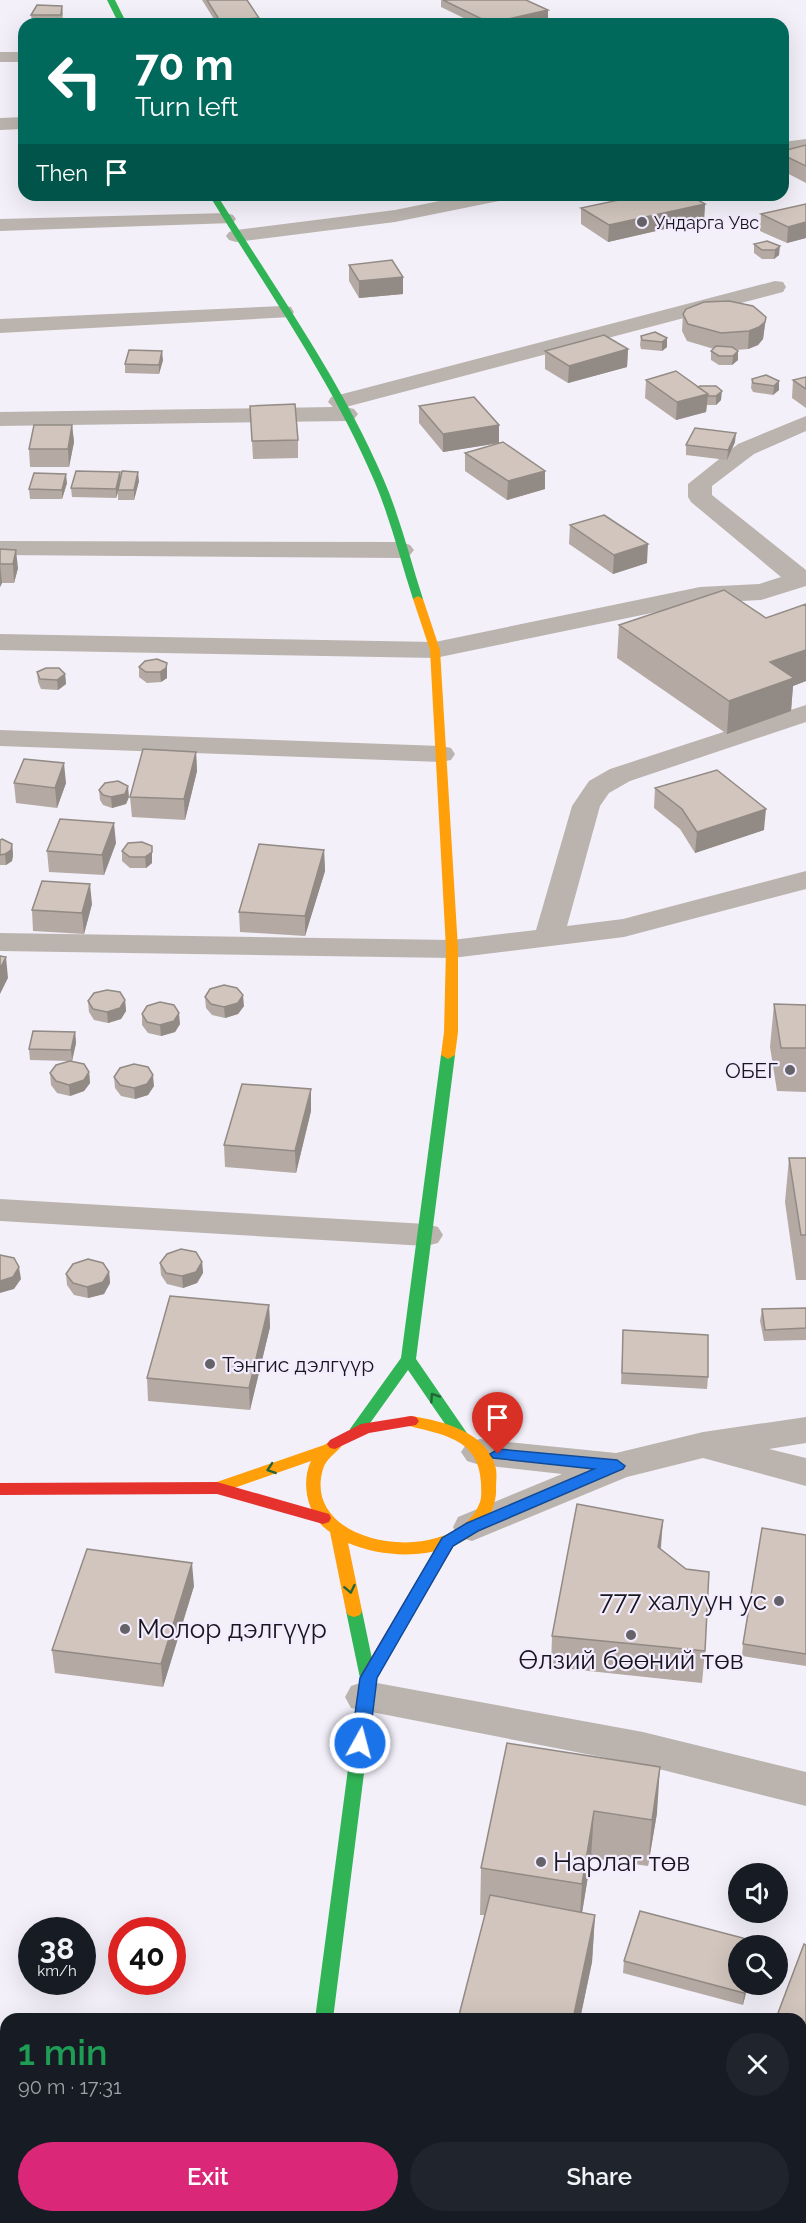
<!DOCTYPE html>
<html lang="en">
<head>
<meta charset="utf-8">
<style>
  body { margin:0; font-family:Raleway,sans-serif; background:#20242c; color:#f1f3f6; height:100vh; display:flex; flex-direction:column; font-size:22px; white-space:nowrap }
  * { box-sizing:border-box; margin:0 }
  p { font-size:20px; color:#9ea1a6 }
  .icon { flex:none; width:33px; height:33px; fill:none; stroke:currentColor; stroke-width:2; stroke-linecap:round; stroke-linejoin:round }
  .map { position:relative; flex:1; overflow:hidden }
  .details { position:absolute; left:0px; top:2013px; width:807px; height:210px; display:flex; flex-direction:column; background:#171b24; border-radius:18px 18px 0 0; box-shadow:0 6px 24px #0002 }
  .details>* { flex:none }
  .guide { position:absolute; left:18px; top:18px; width:771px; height:183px; border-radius:18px; box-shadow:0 6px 24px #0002; background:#00695c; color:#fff; overflow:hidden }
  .tools { position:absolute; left:728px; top:1863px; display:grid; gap:12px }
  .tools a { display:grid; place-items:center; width:60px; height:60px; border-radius:50%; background:#171b24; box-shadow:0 6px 24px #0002; font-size:30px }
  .speed { position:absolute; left:18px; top:1917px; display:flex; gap:12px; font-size:30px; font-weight:700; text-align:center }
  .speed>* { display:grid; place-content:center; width:78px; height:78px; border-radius:50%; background:#171b24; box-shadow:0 6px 24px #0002; line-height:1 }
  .speed small { font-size:15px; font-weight:400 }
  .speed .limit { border:9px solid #d22; background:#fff; color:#111 }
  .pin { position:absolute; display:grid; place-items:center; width:51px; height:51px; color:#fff; margin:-62px -26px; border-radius:50% 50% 50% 0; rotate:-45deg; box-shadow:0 0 6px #0007 }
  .pin .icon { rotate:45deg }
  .me { position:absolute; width:66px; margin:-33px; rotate:7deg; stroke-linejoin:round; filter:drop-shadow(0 0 4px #0008) }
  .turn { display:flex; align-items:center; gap:21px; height:126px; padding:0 18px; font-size:27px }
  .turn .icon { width:78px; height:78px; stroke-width:2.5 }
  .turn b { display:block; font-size:42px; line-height:51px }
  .then { display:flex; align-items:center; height:57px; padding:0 18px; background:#0003; gap:12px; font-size:22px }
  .round { display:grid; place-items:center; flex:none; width:63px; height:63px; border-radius:32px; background:#20242c }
  .overview { display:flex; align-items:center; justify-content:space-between; height:102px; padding:0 18px }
  h1 { font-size:36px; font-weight:600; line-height:45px; color:#1e9e55 }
  .cta { display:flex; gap:12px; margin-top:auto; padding:12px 18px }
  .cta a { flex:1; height:69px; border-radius:36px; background:#db2777; color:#fff; font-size:24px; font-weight:600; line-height:69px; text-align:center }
  .cta a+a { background:#20242c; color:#f1f3f6 }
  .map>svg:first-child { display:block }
</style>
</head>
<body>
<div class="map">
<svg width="806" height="2223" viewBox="0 0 806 2223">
  <rect width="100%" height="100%" fill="#f3f0fa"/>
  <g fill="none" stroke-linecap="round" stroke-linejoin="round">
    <path fill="#bbb4ae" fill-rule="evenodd" d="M0,52h24v10h-24z
      M24,117v12l-24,1v-12z
      M806,139v12l-23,3v-12z
      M469,195h40l-3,4 -7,2 -104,21 -159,20 -7,-2 -3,-4 3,-4 7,-2 159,-20z
      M226,213l7,2 3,4 -3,4 -233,8v-12z
      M775,281l8,1 3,5 -3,5 -437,115 8,2 4,5 -4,5 -8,2 -346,5v-14l333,-5 -5,-5 3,-5z
      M283,306l8,1 3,5 -3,5 -291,16v-14z
      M806,416v15l-52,23 -42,32v9l94,75v16l-45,14 -61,3 -265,55 -435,-8v-16l435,8 265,-55 59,-3 22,-7 -90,-75 -3,-5v-13l50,-40z
      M0,541l401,1 9,3 4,5 -4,5 -9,3 -401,-3z
      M806,705v17l-176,59 -21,12 -9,13 -33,120 56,-7 183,-48v18l-182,48 -172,21 -452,-7v-18l452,7 84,-10 36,-124 17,-25 21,-12z
      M0,730l441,16 10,2 4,6 -4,6 -10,2 -441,-16z
      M0,1199l426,25 12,3 5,8 -5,8 -12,3 -426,-25z
      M806,1417v26l-37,6 37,9v28l-103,-28 -76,19 -155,64 -14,-4 -5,-10 5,-10 104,-43 -82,-9 -13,-4 -6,-9 6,-9 13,-4 136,14 87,-21z
      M366,1681l277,51 163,40v34l-163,-41 -292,-57 -6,-11 6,-11z
      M338,2217h71l2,6h-71z"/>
    <path fill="#30b455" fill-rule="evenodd" d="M107,0h8l12,24h-8z
      M209,195h8c57,92 123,183 166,283 17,39 27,81 40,121l-1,2 -4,1 -5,-3c-13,-40 -23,-82 -40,-121 -43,-100 -108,-191 -164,-283z
      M448,1051l7,4 -39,304 53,77 -3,4h-10l-48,-70 -45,63h-10l-3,-4 51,-71 40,-303z
      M354,1605l6,2 2,4 14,67 -43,341h-18l45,-341 -14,-67 2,-4z"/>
    <path fill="#ff9f0a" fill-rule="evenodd" d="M418,596l5,3 17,51 18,299v83l-3,23 -7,4 -7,-4 3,-23 2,-83 -16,-299 -17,-51z
      M411,1416c32,5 77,16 85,53 1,6 0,13 0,19 1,13 -6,31 -16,41 -34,31 -92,31 -132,14l14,68 -2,4 -6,2 -6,-2 -2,-4 -16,-79c-22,-14 -30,-48 -19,-71l-94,33 -6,-2 -2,-4 2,-4 113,-39 11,-6 5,1 3,4c-6,9 -17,14 -20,25 -24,80 133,100 157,33 2,-6 1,-13 1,-19 -2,-46 -40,-48 -75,-58l-3,-4 3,-4z
      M277,2217h20l-1,6h-20z"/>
    <path fill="#e5322d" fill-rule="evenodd" d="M411,1416l5,1 3,4 -3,4 -47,8 -34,16 -5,-1 -3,-4 3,-4 31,-16z
      M217,1482l112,32 2,4 -2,4 -6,2 -106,-30 -217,1v-12z
      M448,1536l6,2 2,4 -82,141 -6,1 -6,-1 -2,-5 2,-5 80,-135z"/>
  </g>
  <path fill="#b4a9a3" d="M202,0h45l12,24h-42z
    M441,0h85l22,18 -28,6h-44l-35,-17z
    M62,6l1,8 -1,9h-30l-1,-8z
    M806,145v38l-23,-12v-20z
    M705,204l-1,16 -96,22 -27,-18v-16z
    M806,204v34l-19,5 -27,-12 1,-17z
    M767,241l12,14 -5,4h-12l-8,-6v-9z
    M349,265l54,29 -44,4 -10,-17z
    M683,314l83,3 -3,22 -5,6 -10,4 -12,1 2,10 -6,5h-13l-8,-5v-9l3,-2 -27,-8 -5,-10z
    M655,332l12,15 -5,4 -21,-2 -1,-4 1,-9z
    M628,349l-1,18 -59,16 -23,-14v-18z
    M163,360l-4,14 -34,-1v-9z
    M806,377v31l-14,-10 1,-18z
    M752,379l27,2v9l-6,5 -20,-3 -2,-4z
    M646,380l52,7 18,-1 5,14 -5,5h-9l-1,7 -30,8 -31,-22z
    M250,406l48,34v18l-45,1z
    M419,406l80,37 -56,9 -24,-29z
    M72,425l2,17 -5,25h-39l-1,-18z
    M735,442l-8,18 -41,-5v-10z
    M465,453l80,36 -38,11 -42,-29z
    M120,478l19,3 -5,19h-16v-7l-2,5 -44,-1 -1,-9z
    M67,483l-5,16h-32l-1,-10z
    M570,525l77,38 -34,11 -44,-30z
    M0,549l18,19 -4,15h-12l-2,4z
    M806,604v77l-13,5 -2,25 -64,23 -110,-76 2,-33 147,-7z
    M139,667l28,7v4l-6,4 -14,1 -8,-6z
    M37,672l28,2 1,10 -8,6 -17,-1 -3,-7z
    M196,752l1,19 -12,49 -53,-3 -2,-20z
    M14,783h52l-9,25 -41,-5z
    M655,788l109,42 -69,23 -15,-24 -26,-21z
    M99,790l30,7 -3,7 -14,4 -9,-3 -3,-5z
    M0,840l12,4 1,11 -1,6 -6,4h-6z
    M116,843l-12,32 -55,-3 -2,-21z
    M152,846v17l-6,5h-16l-8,-7v-10z
    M324,850l1,21 -20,65 -65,-4 -1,-20z
    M92,904l-8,30 -51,-3 -1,-21z
    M205,997l39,9 -6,8 -13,4 -13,-3 -6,-7z
    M125,1000l1,11 -5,8 -13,4 -14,-3 -5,-8 -1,-11z
    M774,1004l32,1v87l-29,-1 -7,-44z
    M142,1014l38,10 -5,8 -14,4 -13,-3 -6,-8z
    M75,1032l1,11 -4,18 17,11 1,11 -6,8 -14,5 -13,-3 -6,-8 -1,-12 19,-12 -39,-1 -1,-11z
    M114,1077l40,9 -6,9 -13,4 -14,-3 -6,-8z
    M311,1111l-15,62 -71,-6 -1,-22z
    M789,1158h17v122h-10l-11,-78z
    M202,1262l1,11 -6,10 -14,5 -16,-4 -6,-9 -1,-12z
    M109,1272l1,11 -6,11 -16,4 -14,-3 -7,-10 -1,-11z
    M269,1305l1,22 -20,83 -102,-9 -1,-23z
    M806,1308v32l-42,1 -4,-20 2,-12z
    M623,1330l85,47 -1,12 -86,-5z
    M663,1520l-2,29 44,102 -3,32 -151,-16 1,-31z
    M806,1535v131l-64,-10 1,-12z
    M194,1586l-31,101 -108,-14 -3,-23z
    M507,1743l150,70 -9,53 -57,-8 -9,55 13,2 -3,47 -12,57h-122l27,-104h-5l1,-47z
    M806,1945v91l-5,-2v-15h-24l1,-6z
    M624,1961l114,23h10l-5,21 -120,-32z"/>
  <path fill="#928a84" d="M548,10v8l-28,6h-30v-1z
    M259,18v6h-39v-3z
    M705,204l-1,16 -96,22 1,-17z
    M806,222v16l-19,5 1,-16z
    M780,246l-1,9 -5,4 1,-9z
    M403,277v17l-44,4v-17z
    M766,317l-3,22 -5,6 -10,4 1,-18z
    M667,338v9l-5,4v-9z
    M628,349l-1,18 -59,16 1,-17z
    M162,351l1,9 -4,14v-9z
    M738,351v9l-6,5 1,-9z
    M779,381v9l-6,5 1,-9z
    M722,391l-1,9 -5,5v-9z
    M708,394l-2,18 -30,8 1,-18z
    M72,425l2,17 -5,25 -1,-18z
    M499,425v18l-56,9v-18z
    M736,433l-1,9 -8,18 1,-10z
    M545,471v18l-38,11 1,-19z
    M120,472l1,9 -5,17v-9z
    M138,472l1,9 -5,19v-10z
    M66,474l1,9 -5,16v-9z
    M648,544l-1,19 -34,11 1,-19z
    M16,550l2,18 -4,15 -1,-19z
    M0,564l2,19 -2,4z
    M806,650v31l-13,5 -2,25 -64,23 2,-33 41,-39z
    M167,663v15l-6,4 -1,-10z
    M65,674l1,10 -8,6 -1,-10z
    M196,752l1,19 -12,49 -1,-21z
    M64,763l2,20 -9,25 -2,-20z
    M128,786l1,11 -3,7 -14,4 -1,-11z
    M766,809l-2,21 -69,23 2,-21z
    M114,823l2,20 -12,32 -2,-20z
    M12,844l1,11 -1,6 -6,4 -1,-11z
    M152,846v17l-6,5 -1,-11z
    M324,850l1,21 -20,65v-20z
    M90,884l2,20 -8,30 -2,-21z
    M6,957l2,21 -8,16v-25z
    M243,995l1,11 -6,8 -13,4 -1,-11z
    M125,1000l1,11 -5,8 -13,4 -1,-11z
    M179,1013l1,11 -5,8 -14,4 -1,-11z
    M75,1032l1,11 -4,18 -1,-11z
    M89,1072l1,11 -6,8 -14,5 -1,-11z
    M153,1075l1,11 -6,9 -13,4 -1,-11z
    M311,1089v22l-15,62 -1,-22z
    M202,1262l1,11 -6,10 -14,5 -1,-12z
    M19,1267l2,12 -7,10 -14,4v-12z
    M109,1272l1,11 -6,11 -16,4 -1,-11z
    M269,1305l1,22 -20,83 -1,-22z
    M663,1520l-3,31 -2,-4z
    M192,1563l2,23 -31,101 -2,-23z
    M660,1767l-3,46 -9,53 4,-46z
    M594,1811l-3,47 -12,73 3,-47z
    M595,1915l-3,47 -12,57h-7z
    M746,1984h2l-5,21 1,-12z"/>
  <path fill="#d1c5bd" stroke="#928a84" stroke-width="1.5" d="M207,0h40l12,18 -39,3z
    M443,0h83l22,10 -58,13z
    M37,5l25,1 -1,9h-30z
    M806,145v21l-23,-11v-4z
    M642,195h47l16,9 -96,21 -28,-17z
    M806,204v18l-18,5 -27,-13z
    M767,241l13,5 -5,4h-13l-8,-6z
    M392,260l11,17 -44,4 -10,-16z
    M729,301l24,5 13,11 -1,5 -6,5 -10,4 -28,2 -33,-9 -5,-10 3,-5 18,-7z
    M655,332l12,6 -5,4 -20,-2 -1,-4z
    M604,335l24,14 -59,17 -24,-15z
    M716,346l16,1 6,4 -5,5h-14l-8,-5z
    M129,350l33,1 -3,14 -34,-1z
    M676,371l32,23 -31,8 -31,-22z
    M766,375l13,6 -5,5 -21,-3 -1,-4z
    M806,377v12l-13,-9z
    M700,386h16l6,5 -6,5h-8v-2l-10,-7z
    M474,397l25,28 -56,9 -24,-28z
    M295,404l3,36 -46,1 -2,-35z
    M34,425h38l-4,24h-39z
    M695,428l41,5 -8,17 -42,-5z
    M503,442l42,29 -37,10 -43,-28z
    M76,471l44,1 -4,17 -45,-1z
    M122,471l16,1 -4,18h-16z
    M34,473l32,1 -4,16 -33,-1z
    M604,515l44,29 -34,11 -44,-30z
    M0,549l16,1 -3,14h-13z
    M724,590l42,28 40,-14v46l-36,12 24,16 -65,23 -110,-76z
    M157,659l10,4 -1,5 -6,4h-14l-7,-5 6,-6z
    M46,668h13l6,6 -8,6 -17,-1 -3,-7z
    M143,749l53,3 -12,47 -54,-2z
    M24,759l40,4 -9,25 -41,-5z
    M717,770l49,39 -69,23 -15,-23 -27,-21z
    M118,781l10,5 -3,8 -14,3 -8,-2 -4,-5 6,-7z
    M60,819l54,4 -12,32 -55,-4z
    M2,839l10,5 -1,6 -6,4 -5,1v-15z
    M142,842l10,4v6l-7,5h-15l-8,-6 6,-8z
    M259,844l65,6 -19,66 -66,-4z
    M42,881l48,3 -8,29 -50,-3z
    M0,956l6,1 -6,12z
    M224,985l13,3 6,7 -5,8 -14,4 -13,-3 -6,-7 5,-8z
    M107,990l13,2 5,8 -5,8 -13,4 -14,-3 -5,-8 6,-8z
    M160,1002l14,3 5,8 -5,8 -14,4 -13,-3 -5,-8 5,-8z
    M774,1004l32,1v43h-25z
    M33,1031l42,1 -4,18 -42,-1z
    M70,1061l14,3 5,8 -5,8 -15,5 -13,-4 -6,-8 6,-8z
    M134,1064l14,3 5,8 -6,9 -13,4 -14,-3 -6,-8 6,-9z
    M242,1084l69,5 -16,62 -71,-6z
    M789,1158h17v77h-5z
    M181,1249l15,3 6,10 -6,10 -14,4 -16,-3 -6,-10 7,-9z
    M0,1255l14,3 5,9 -6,10 -13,4z
    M88,1259l15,4 6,9 -6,10 -16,5 -14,-4 -7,-9 7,-10z
    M170,1296l99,9 -20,83 -102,-10z
    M806,1308v20l-41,2 -3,-21z
    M623,1330l85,5v42l-86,-4z
    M577,1504l86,16 -5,27 28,22 23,3 -4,79 -153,-15z
    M762,1528l44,7v119l-63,-10z
    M87,1549l105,14 -31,101 -109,-14z
    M507,1743l153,24 -8,53 -58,-9 -12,73 -101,-16z
    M490,1895l105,20 -22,104h-115z
    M640,1911l118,31 -1,4h-19v38h8l-2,9 -120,-32z
    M804,1944l2,1v78l-5,-2v-2h-7l-16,-6z"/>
  <defs><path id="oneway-chevron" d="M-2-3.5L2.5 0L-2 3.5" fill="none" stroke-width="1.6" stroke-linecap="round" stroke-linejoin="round" transform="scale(1.5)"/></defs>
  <g stroke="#246439">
    <use href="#oneway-chevron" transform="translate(434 1397) rotate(-124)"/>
    <use href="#oneway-chevron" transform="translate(271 1469) rotate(161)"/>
    <use href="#oneway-chevron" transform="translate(350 1589) rotate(78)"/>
  </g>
  <path fill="#1a73e8" stroke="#114b97" stroke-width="1.5" d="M498,1449l119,11 8,6 -2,3 -145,62 -25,15 -76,132 -8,65 -3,5h-12l-3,-5 9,-65 82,-140 25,-15 127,-54 -101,-11 -3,-4z"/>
  <g fill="#65626a" stroke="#f2ecfe" stroke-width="2">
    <circle cx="642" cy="222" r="6"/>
    <circle cx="790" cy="1070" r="6"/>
    <circle cx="210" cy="1364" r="6"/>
    <circle cx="779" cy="1601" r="6"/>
    <circle cx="125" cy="1629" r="6"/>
    <circle cx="631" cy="1635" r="6"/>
    <circle cx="541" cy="1862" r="6"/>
  </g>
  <g text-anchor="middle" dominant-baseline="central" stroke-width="4.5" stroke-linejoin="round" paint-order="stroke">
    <g font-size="18" fill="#18151d" stroke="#f2ecfe" text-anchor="start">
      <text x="654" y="222">Ундарга Увс</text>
    </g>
    <g font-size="21" fill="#18151d" stroke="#f2ecfe" text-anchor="end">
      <text x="778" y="1070">ОБЕГ</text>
      <text x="222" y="1364" text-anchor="start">Тэнгис дэлгүүр</text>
    </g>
    <g font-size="26" fill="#18151d" stroke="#f2ecfe" text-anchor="start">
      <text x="767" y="1601" text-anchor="end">777 халуун ус</text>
      <text x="137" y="1629">Молор дэлгүүр</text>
      <text x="631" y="1660" text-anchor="middle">Өлзий бөөний төв</text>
      <text x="553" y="1862">Нарлаг төв</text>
    </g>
  </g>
</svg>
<div class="tools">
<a><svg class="icon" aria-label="sound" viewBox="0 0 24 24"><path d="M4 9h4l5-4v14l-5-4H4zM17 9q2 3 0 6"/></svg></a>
<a><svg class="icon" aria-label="search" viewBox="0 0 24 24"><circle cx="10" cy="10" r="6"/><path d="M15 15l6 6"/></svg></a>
</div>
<div class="speed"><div>38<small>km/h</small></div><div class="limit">40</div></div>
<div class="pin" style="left:498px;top:1454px;background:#d93025"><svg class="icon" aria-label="arrive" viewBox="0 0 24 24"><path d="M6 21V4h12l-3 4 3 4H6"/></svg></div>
<svg class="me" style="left:360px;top:1743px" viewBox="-20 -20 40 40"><circle r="17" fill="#1a73e8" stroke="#fff" stroke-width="3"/><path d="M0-11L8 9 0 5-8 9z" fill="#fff"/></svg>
<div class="guide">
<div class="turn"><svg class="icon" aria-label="left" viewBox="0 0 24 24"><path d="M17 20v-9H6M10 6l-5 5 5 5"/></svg><div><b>70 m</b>Turn left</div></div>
<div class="then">Then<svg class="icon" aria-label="arrive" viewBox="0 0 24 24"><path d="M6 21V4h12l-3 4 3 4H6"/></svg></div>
</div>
<section class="details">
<div class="overview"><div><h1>1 min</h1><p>90 m · 17:31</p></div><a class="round"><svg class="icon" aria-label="close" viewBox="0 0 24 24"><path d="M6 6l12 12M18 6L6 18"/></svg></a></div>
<div class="cta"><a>Exit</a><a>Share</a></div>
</section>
</div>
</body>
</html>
